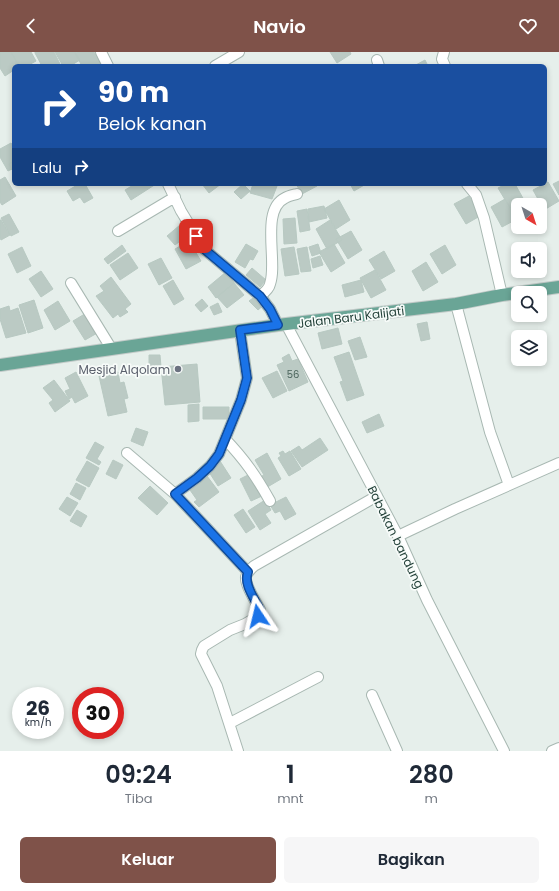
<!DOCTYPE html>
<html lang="id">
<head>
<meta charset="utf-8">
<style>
  body { margin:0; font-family:Poppins,sans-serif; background:#f6f6f7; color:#1f2937; height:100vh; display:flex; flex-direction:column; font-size:15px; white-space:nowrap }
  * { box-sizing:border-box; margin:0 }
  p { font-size:13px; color:#747a83 }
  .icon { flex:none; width:22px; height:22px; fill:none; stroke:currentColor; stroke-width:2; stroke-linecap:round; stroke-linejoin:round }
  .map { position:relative; height:699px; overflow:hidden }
  .details { display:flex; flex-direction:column; background:#fff; flex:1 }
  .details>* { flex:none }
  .top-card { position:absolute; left:12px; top:12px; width:535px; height:122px; border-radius:6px; box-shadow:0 2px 6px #0003; background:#1a4fa0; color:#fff; overflow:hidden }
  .needle { width:26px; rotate:141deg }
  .buttons { position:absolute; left:511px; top:146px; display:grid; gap:8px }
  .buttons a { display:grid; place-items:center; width:36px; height:36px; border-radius:6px; background:#fff; box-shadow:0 2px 6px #0003; font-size:20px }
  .speed { position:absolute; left:12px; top:635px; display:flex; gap:8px; font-size:20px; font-weight:700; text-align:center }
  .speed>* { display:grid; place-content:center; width:52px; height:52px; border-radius:50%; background:#fff; box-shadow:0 2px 6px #0003; line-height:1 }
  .speed small { font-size:10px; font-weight:400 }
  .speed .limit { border:6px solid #d22; background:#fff; color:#111 }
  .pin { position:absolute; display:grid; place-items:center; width:34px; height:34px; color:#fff; margin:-17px; border-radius:8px; box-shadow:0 2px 6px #0006 }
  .me { position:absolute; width:44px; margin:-22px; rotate:350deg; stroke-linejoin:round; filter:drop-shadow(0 0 3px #0008) }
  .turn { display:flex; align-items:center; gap:14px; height:84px; padding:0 20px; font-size:18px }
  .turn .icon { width:52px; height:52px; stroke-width:2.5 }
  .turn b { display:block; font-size:28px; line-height:34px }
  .then { display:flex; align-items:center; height:38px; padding:0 20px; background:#0003; gap:8px; font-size:15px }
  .eta { display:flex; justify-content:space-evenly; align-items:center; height:68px; text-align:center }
  .eta b { font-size:24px; font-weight:600; line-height:28px }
  .action { display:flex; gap:8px; margin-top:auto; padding:8px 20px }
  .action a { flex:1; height:46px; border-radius:6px; background:#7f5249; color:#fff; font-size:16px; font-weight:600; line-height:46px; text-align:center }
  .action a+a { background:#f6f6f7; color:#1f2937 }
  header { display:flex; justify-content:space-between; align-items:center; height:52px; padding:0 20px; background:#7f5249; color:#fff; font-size:18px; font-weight:600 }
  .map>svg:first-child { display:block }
</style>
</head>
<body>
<header><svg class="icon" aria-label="back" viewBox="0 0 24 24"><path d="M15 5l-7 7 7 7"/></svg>Navio<svg class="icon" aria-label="heart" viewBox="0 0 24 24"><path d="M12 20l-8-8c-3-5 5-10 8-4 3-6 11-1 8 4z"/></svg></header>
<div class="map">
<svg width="559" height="699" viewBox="0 0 559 699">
  <rect width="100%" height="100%" fill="#e6efeb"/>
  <path fill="#bbcac4" stroke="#b8c9c2" d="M0,0h11l8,14h-5v4l-9,6 -5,-8z
    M11,0h20l5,9 -9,5h-8z
    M35,0h19l6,12 -3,2h-15l-7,-13z
    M55,0h20l5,8 -10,6h-7z
    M77,0h17l7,13 -3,1h-16l-7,-13z
    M330,0h20l1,2 -14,9z
    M425,8l3,6h-14z
    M11,91l3,5v20l-6,3 -8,-14v-8z
    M14,109v12l-5,-9z
    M5,125l11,19 -14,9 -2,-3v-22z
    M559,129v14l-6,-11z
    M548,130l11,19 -15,9 -11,-20z
    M79,132h6l8,14 -9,5 -4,-6 -7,4 -6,-10z
    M135,132h21l-25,16 -6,-10z
    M202,132h19l-12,9z
    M243,132l7,7 -9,8 -7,-7z
    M253,132h18l6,2 -5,13 -22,-6z
    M296,132h20l1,2 -15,8z
    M350,132h16l-12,7z
    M506,132h9l9,16 -14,8 -12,-20z
    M469,144l11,20 -14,8 -12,-20z
    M505,147l12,20 -15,8 -11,-20z
    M339,148l11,20 -14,9 -12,-20z
    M324,154l3,12 -18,4 -1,-13z
    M307,157l3,21 -10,2 -3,-21z
    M9,162l10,18 -8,4 -10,-18z
    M295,166l2,25 -13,1 -1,-25z
    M0,168h1l9,15 -9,5 -1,-2z
    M330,168l12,20 -15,9 -11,-20z
    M180,173l8,10 -13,10 -8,-9z
    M351,179l11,19 -14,9 -12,-20z
    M189,189l12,20 -15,8 -11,-20z
    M246,192l12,7 -5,9 -3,-1 -5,9 -10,-6z
    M318,192l3,9 -9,3 -3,-9z
    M334,192l11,19 -14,9 -12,-20z
    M122,193l4,6 -18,13 -4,-5z
    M445,193l11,20 -14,9 -12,-20z
    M22,195l9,19 -14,7 -9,-19z
    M294,195l5,27 -14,2 -4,-27z
    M307,195l4,24 -10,1 -4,-23z
    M384,199l11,20 -14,8 -12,-19z
    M128,201l10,15 -18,12 -10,-15z
    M320,204l3,9 -10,3 -2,-9z
    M161,206l11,20 -13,7 -11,-21z
    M426,210l12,20 -15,9 -11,-20z
    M252,216l14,12 -6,7 -14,-12z
    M375,218l11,20 -15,8 -11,-20z
    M41,219l12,18 -12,8 -12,-18z
    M226,220l8,11 -18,15 -8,-11z
    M111,225l20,27 -6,5 3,3 -8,5 -2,-3 -5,4 -17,-22 8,-5 -4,-5z
    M173,228l11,19 -10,6 -11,-19z
    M361,228l3,12 -19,5 -3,-12z
    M234,231l10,12 -17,13 -10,-11z
    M257,243l8,9 -7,6 -9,-9z
    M202,247l6,7 -7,6 -6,-7z
    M34,248l9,28 -15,5 -9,-28z
    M58,249l12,20 -15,9 -11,-20z
    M218,251l4,9 -8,3 -4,-8z
    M9,254l1,5 8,-3 8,25 -20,5 -6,-19v-10z
    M88,260l11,20 -14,8 -12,-19z
    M427,270l3,17 -9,2 -4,-17z
    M338,276l4,16 -20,5 -4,-16z
    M360,285l7,20 -12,3 -7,-19z
    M349,300l15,43 -17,6 -7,-19 3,-1 -9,-24z
    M289,302l3,7 6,-2 10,23 -19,9 -12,-26 7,-3 -2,-4z
    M149,303h11l1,12h-12z
    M197,312l3,38 -35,3 -4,-38z
    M277,319l10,20 -14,7 -11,-20z
    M76,320l12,24 -13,7 -3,-6 -3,2 -4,-8 5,-2 -5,-11z
    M118,320l2,11 4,-1 4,16 -4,1 3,13 -19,4 -9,-40z
    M54,328l16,21 -15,11 -6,-9 4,-3 -10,-12z
    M199,352v17l-11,1v-17z
    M203,355h26v12h-26z
    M379,362l5,12 -17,7 -5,-11z
    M136,376l12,4 -5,14 -12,-5z
    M320,386l8,12 -26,17 -11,-16 8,-5 3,4z
    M95,390l9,5 -7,12 4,3 -2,3 -13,-7z
    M283,399l2,3 5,-3 11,18 -12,7 -11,-18 3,-2 -2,-3z
    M267,401l14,26 -17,10 -6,-11 6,-3 -9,-15z
    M113,408l10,5 -7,14 -10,-5z
    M87,409l12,7 -10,19 -13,-7z
    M220,409l11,17 -13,8 -11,-17z
    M250,422l12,22 -11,5 -11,-22z
    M207,424l12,16 -20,15 -5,-5 3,-2 -7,-10z
    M76,431l10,5 -6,12 -10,-6z
    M150,434l18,17 -11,12 -19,-17z
    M67,445l11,6 -8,13 -11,-7z
    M286,445l10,17 -11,6 -5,-9 -5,2 -5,-8z
    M265,448l6,10 -6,4 6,9 -11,7 -12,-19z
    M243,457l12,18 -9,6 -12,-18z
    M77,458l10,6 -6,11 -11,-6z"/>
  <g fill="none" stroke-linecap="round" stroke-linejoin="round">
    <defs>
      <path id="street" d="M101,0l7,14
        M444,0l-2,7 3,7
        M377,8l2,6
        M215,14l24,-14
        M168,132l13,27 23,38 56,47 10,13 8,16
        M467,132l9,11 8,23 18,77
        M118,179l57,-34
        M71,231l40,65
        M260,244c4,-3 9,-7 10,-12 8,-22 -10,-74 15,-86 3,-2 8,-3 12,-4
        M456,252l34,128 19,53
        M286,272l112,212 29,64 77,151
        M225,387c20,21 31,37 45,62
        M127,401l48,41 73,78
        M175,442l22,-16 13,-12 9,-12 22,-54 6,-22 -7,-47
        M398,484l57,-27 104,-46
        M372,643l25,56
        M230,671l88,-46
        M238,699l-21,-65 -16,-32 1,-4 2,-4 26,-16 15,-6 13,-8 2,-3v-3c-4,-8 -15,-25 -14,-33 1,-5 5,-8 8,-11l123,-70
        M552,699l7,-3"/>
      <path id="primary" d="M0,313l278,-40 178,-21 46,-9 57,-8"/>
    </defs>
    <use href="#street" stroke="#a8b8b2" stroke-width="12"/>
    <use href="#primary" stroke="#c2cac8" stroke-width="14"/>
    <use href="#street" stroke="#fff" stroke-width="10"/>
    <use href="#primary" stroke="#6aa596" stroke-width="12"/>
  </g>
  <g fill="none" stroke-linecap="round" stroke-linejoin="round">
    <defs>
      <path id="route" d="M196,184l8,13 56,47 10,13 8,16 -38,5 7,48 -6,22 -22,54 -9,12 -13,12 -22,16 73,78c-5,12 7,27 12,38v3l-2,3"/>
    </defs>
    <use href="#route" stroke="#114b97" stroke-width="10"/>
    <use href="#route" stroke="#1a73e8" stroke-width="7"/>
  </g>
  <circle fill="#6b7280" stroke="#f7fbf9" stroke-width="1.5" cx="178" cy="317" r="4"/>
  <g text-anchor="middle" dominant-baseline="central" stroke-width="3.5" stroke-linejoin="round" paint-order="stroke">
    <g font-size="10" fill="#4a645c">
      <text x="293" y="322">56</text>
    </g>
    <g font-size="12" fill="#24423a" stroke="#f7fbf9">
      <text transform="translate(351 265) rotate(-7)">Jalan Baru Kalijati</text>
      <text transform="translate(396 485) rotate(64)">Babakan bandung</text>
    </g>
    <g font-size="12" fill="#5b616d" stroke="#f7fbf9" text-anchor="end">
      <text x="170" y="317">Mesjid Alqolam</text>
    </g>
  </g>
</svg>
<div class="buttons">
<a><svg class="needle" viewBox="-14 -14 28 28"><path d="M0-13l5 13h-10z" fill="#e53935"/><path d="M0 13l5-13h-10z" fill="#747a83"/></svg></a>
<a><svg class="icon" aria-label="sound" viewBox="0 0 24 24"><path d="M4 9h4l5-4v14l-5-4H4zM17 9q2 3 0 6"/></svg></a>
<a><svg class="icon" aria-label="search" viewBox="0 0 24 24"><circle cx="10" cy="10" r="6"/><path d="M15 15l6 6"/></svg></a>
<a><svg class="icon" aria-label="layers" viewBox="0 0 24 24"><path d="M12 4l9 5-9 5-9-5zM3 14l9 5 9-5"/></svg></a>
</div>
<div class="speed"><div>26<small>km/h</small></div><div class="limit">30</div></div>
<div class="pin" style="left:196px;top:184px;background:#d93025"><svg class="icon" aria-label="arrive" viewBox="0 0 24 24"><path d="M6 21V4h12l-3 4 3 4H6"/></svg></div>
<svg class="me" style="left:258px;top:564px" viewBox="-20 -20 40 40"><path d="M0-17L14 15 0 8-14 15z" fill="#1a73e8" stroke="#fff" stroke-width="4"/></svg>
<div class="top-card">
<div class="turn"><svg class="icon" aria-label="right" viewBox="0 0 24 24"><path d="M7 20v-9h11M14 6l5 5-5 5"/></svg><div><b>90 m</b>Belok kanan</div></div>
<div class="then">Lalu<svg class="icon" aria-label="right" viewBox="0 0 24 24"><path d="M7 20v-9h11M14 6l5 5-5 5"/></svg></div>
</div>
</div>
<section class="details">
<div class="eta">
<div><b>09:24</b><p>Tiba</p></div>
<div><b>1</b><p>mnt</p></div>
<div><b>280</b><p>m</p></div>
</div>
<div class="action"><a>Keluar</a><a>Bagikan</a></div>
</section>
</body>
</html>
